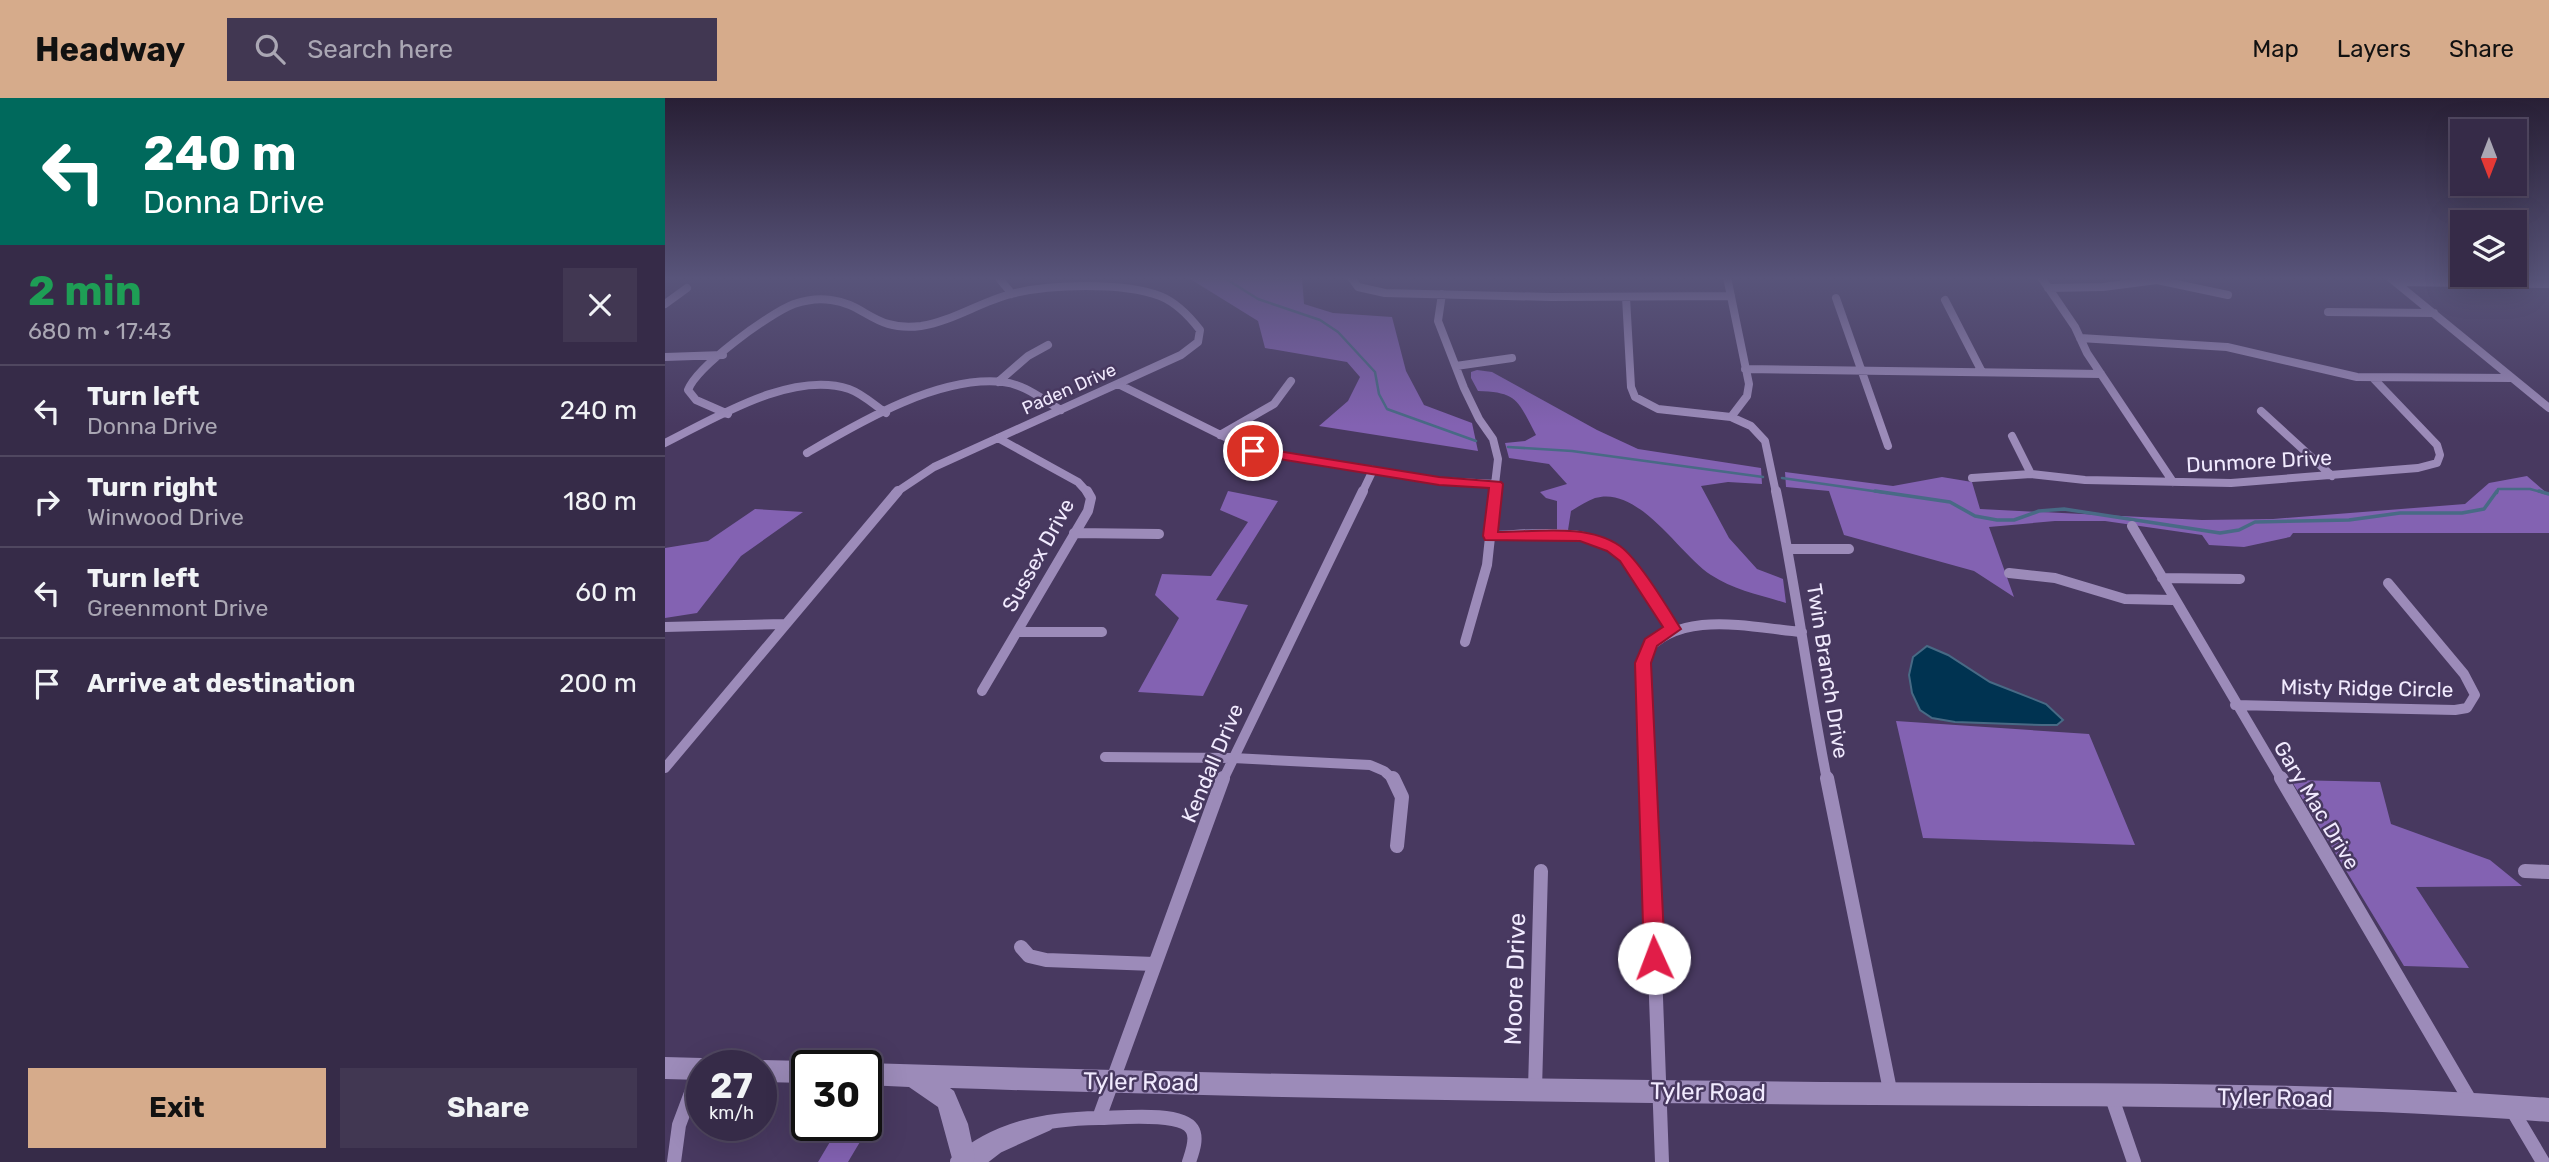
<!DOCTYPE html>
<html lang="en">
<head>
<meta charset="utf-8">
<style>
  body { margin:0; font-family:Rubik,sans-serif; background:#413752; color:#f1f3f6; height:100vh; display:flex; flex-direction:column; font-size:26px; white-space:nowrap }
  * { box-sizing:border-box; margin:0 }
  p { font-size:23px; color:#aaa7b4 }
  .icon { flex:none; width:38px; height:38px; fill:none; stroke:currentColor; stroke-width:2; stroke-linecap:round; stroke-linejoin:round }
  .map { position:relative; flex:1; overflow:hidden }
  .side { display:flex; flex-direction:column; background:#362b48; width:665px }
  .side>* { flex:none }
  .hud { background:#00695c; color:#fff; overflow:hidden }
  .needle { width:46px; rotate:180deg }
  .fabs { position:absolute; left:1785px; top:21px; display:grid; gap:14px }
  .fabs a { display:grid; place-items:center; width:77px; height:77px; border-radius:0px; background:#362b48; box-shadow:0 7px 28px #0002,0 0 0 2px #504760; font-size:35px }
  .speed { position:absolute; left:21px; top:952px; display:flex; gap:14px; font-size:35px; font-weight:700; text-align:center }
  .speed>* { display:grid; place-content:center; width:91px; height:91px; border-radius:50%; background:#362b48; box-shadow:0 7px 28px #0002,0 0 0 2px #504760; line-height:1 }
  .speed small { font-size:18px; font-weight:400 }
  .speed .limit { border:4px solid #111; border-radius:10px; background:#fff; color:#111 }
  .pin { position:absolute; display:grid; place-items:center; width:60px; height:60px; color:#fff; margin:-30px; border:4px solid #fff; border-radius:50%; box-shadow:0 2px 7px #0007 }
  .me { position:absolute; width:77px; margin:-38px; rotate:358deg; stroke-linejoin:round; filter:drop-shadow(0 0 5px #0008) }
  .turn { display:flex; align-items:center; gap:24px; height:147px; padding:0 28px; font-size:32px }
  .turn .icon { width:91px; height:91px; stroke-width:2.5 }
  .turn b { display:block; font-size:49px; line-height:60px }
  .round { display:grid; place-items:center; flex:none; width:74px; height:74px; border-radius:0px; background:#413752 }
  .headline { display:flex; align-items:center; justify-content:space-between; height:119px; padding:0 28px }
  h1 { font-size:42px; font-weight:700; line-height:52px; color:#1e9e55 }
  .button { display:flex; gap:14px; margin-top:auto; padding:14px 28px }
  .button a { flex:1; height:80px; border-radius:0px; background:#d6ab8b; color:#111; font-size:28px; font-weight:700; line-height:80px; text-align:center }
  .button a+a { background:#413752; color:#f1f3f6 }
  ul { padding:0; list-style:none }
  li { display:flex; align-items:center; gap:21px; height:91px; padding:0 28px; border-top:2px solid #504760 }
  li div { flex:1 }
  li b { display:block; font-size:26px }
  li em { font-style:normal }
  header { display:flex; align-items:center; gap:42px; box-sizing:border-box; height:98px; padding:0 35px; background:#d6ab8b; color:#111 }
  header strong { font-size:33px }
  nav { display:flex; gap:38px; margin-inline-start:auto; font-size:24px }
  .search { width:490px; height:63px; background:#413752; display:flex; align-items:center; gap:18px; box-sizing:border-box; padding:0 24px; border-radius:0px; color:#aaa7b4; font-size:26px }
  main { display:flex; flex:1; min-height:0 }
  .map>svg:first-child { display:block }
</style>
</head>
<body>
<header>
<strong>Headway</strong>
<div class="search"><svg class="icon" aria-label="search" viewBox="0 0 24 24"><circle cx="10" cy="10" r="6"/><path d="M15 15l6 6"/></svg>Search here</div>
<nav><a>Map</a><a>Layers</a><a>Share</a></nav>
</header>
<main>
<section class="side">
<div class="hud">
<div class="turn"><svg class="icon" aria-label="left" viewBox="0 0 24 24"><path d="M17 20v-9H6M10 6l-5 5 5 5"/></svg><div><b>240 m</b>Donna Drive</div></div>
</div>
<div class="headline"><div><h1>2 min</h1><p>680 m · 17:43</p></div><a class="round"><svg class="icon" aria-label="close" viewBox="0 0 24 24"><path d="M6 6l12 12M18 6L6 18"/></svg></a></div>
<ul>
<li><svg class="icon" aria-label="left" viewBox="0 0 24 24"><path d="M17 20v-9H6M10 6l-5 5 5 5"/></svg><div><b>Turn left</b><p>Donna Drive</p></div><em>240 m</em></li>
<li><svg class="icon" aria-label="right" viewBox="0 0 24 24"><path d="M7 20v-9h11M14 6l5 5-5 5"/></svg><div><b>Turn right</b><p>Winwood Drive</p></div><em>180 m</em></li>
<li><svg class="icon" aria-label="left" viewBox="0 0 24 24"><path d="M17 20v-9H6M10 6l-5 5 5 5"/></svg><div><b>Turn left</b><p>Greenmont Drive</p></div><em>60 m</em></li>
<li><svg class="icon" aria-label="arrive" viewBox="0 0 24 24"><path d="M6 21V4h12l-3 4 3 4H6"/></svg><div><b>Arrive at destination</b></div><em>200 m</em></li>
</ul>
<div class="button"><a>Exit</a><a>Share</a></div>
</section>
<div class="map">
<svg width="1884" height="1064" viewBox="0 0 1884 1064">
  <rect width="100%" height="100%" fill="#483960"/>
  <path fill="#8362b2" d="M522,179h115l2,27 29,9 59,4 14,54 18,34 48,18 6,28 -159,-25 29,-25 12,-24 -13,-15 -82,-14 -7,-27z
    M812,272l15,2 105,58 41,19 123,19 1,16 -34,-2 -27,4 28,52 28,31 26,10 3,24c-26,-8 -52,-13 -75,-28 -32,-21 -72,-90 -116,-77 -8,3 -17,9 -24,13l-3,19h-11v-29l-11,-3 -6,-6 27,-8 -18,-20 -40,-6 -4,-15 20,-2 11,-6c-18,-34 -18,-43 -58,-44l-7,-13v-6z
    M1120,374l108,14 49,-9 30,5 8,27 222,11 71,-1 192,-15 24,-21 38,-7 22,19v38h-256l-3,4 -46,10 -35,-2 -7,-10 -97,-14h-50l-66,6 25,70 -40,-26 -130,-36 -15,-44 -43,-4z
    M563,393l50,10 -62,99 32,5 -45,91 -65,-4 41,-74 -24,-23 7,-21 49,2 37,-54 -28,-12z
    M90,411l48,3 -62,44 -44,57 -32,5v-70l43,-7z
    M1231,623l193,13 46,111 -212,-7z
    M1626,682l89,2 11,42 99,36 32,26 -106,1 53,81 -65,-2z
    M201,1016l10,1 -28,47h-30l22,-37h26z"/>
  <path fill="#003351" stroke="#486a85" stroke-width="2" d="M1262,548l21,9 42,27 56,22 17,16 -6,5h-15l-87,-3 -23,-4 -12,-8 -8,-17 -3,-18 4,-18z"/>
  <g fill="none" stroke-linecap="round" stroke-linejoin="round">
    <path stroke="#486a85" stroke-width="2.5" d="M558,179l35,22 62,21 18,12 37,40 4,22 8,15 89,32
      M843,349l64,4 191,26
      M1117,380l105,15
      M1832,395l1,-4h32l15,4"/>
    <path stroke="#486a85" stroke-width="3.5" d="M1210,393l75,11 25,14 22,4h17l25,-9 25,-2 156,24 19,-3 16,-8 94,-2 51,-7h62l22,-4 13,-18
      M1874,393l10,3"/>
    <path stroke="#9c8bb9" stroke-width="8" d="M333,179l14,17
      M686,179l7,10 27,6 166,4 180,-1
      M1062,179l22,107 -2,12 -16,21
      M1376,179l34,50 12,26 86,129
      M1724,179l160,131
      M1731,184l153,2
      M1383,190l55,-1 54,-7 71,15
      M777,196l-4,27 26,67 15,31 14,20 5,20 -4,34
      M961,199l5,90 4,10 23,12 73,8 20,9 14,15 11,52
      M1171,200l52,148
      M1280,202l37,72
      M0,206l22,-16
      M1663,214l106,1
      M1415,240l147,9 130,30 155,1
      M0,259l58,-2
      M791,268l56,-8
      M1080,271l356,5
      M333,284l30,-26 20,-11
      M453,286l135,67 185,30 58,3
      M1596,313l71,65
      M63,316l-32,-14 -8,-10c9,-24 82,-77 106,-86 12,-4 25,-6 37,-4 35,4 43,32 90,26 32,-5 59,-24 90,-32 38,-10 112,-12 149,2 15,6 30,21 40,34l-2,12 -17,13 -247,112 -39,26
      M555,337l54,-31 17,-23
      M1347,338l19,38
      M333,340l80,44 10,11
      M0,345c50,-25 127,-73 184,-54 14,5 25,16 37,24
      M142,355c53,-31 132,-78 196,-71 21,2 40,18 58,28
      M1307,380l59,-4 54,6 146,3 187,-15 19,-5 3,-8 -3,-10 -64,-67
      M697,395l11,-23"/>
    <path stroke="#9c8bb9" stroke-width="10" d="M1111,393c20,96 32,193 51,289
      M1467,428l150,254
      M409,435l85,1
      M825,438c46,-1 104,-12 138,25 18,20 31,45 45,68
      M1123,451h61
      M1344,475l46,5 70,21 48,1
      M1497,480l78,1
      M0,529l120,-3
      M352,534h85
      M800,544l22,-77 8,-74
      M317,593l106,-180 3,-13 -4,-7
      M1570,607l220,5 12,-2 8,-13 -11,-21 -76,-91
      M440,659l128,1 137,7 14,6 10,9
      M0,670l233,-277
      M558,682l140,-289
      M983,682l-4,-126c35,-46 108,-26 158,-22"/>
    <path stroke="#9c8bb9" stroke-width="14" d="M728,680l9,19 -5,49
      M983,680l14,384
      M1162,680l64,317
      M1616,680l190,324
      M1860,773l24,1
      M356,849l8,9 17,4 108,4
      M870,991l6,-218
      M1446,997l23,67
      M1846,1010l32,54
      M9,1064l5,-37 21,-56
      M292,1064c42,-35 88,-43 142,-44
      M312,1064l21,-16 49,-22
      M524,1064c3,-9 9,-24 3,-33 -11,-18 -74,-11 -93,-11l124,-340"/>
    <path fill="#9c8bb9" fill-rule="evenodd" d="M0,959l37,1 8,3 2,5h-10v14l-37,-1z
      M96,962l46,1 9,5h-9v17l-46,-1v-16h-9z
      M201,965c318,10 637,16 956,19 242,2 485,-2 727,16v24c-224,-18 -450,-15 -675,-17 -308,-2 -616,-7 -924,-17l4,3 14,33 7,33 -2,5h-20l-15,-55 -29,-20 -43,-2v-19h-8z"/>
  </g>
  <linearGradient id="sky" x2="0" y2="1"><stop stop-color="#281f35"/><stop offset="0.55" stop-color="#58547a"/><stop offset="1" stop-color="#58547a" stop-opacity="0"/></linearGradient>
  <rect width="1884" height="328" fill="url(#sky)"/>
  <path fill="#e11d48" stroke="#92132f" stroke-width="2" d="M588,349l186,30 62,5 2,2 -5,48c37,0 90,-9 122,14 20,15 47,61 61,83l-24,17 -6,17 14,295 -3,6 -8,3 -7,-3 -3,-6 -9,-295 10,-24 18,-12 -43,-66 -13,-10 -27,-10 -95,-1 -2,-4 6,-48 -50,-3 -191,-31v-6z"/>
  <g text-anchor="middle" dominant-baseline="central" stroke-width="5" stroke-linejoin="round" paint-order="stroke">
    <g font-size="18" fill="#f1eafe" stroke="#483960">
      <text transform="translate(404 291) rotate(-24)">Paden Drive</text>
    </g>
    <g font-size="21" fill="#f1eafe" stroke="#483960">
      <text transform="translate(1594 363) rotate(-3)">Dunmore Drive</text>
      <text transform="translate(373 457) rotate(-61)">Sussex Drive</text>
      <text transform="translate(1163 573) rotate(81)">Twin Branch Drive</text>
      <text transform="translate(1702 590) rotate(1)">Misty Ridge Circle</text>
      <text transform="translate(547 665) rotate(-67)">Kendall Drive</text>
      <text transform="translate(1652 707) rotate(59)">Gary Mac Drive</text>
    </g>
    <g font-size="24" fill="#f1eafe" stroke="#483960">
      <text transform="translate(850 881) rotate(-88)">Moore Drive</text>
      <text transform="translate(476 984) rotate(1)">Tyler Road</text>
      <text transform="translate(1043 994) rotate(1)">Tyler Road</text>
      <text transform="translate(1610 1000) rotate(1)">Tyler Road</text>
    </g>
  </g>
</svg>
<div class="fabs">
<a><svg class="needle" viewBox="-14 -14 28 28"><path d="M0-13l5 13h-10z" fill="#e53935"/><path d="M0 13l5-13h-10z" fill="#aaa7b4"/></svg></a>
<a><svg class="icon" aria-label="layers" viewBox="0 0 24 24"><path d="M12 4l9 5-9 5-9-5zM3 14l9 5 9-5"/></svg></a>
</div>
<div class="speed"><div>27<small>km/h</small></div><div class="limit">30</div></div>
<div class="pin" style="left:588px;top:353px;background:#d93025"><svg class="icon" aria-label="arrive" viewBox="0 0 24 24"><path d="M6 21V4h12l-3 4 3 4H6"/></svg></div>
<svg class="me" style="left:989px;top:860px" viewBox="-20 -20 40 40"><circle r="19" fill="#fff"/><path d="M0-13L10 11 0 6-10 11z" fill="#e11d48"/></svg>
</div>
</main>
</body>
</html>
